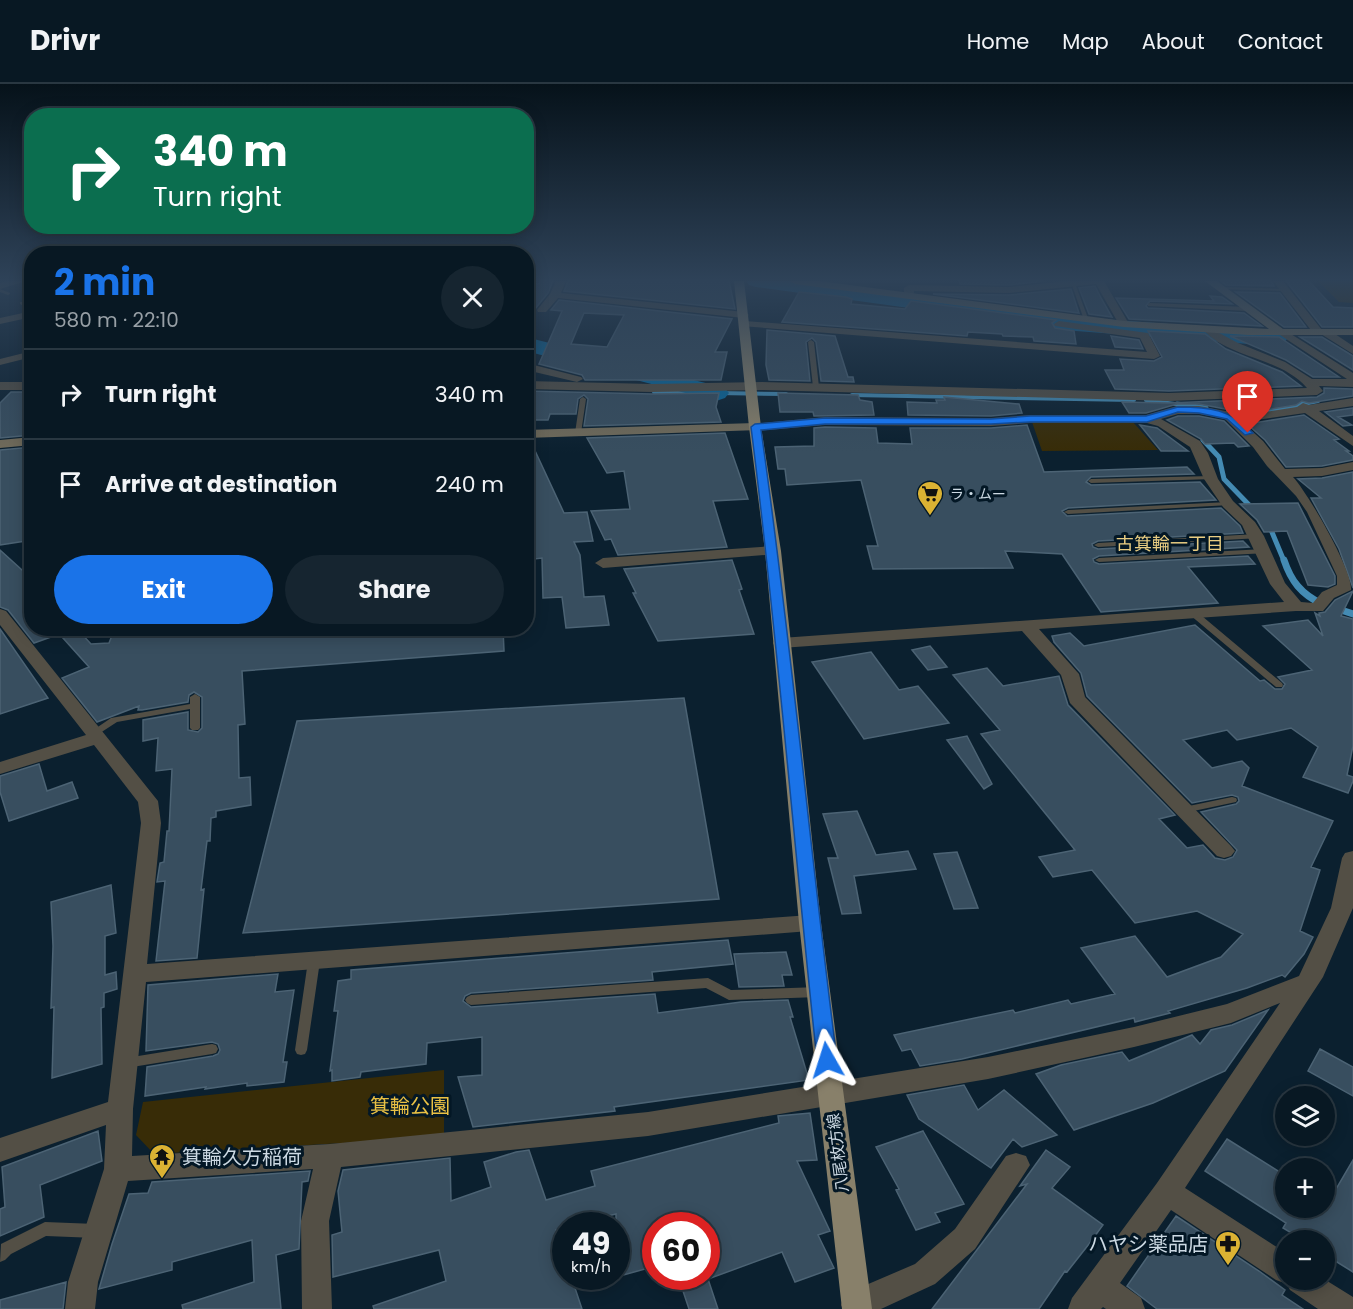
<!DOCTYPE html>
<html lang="en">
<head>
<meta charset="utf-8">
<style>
  body { margin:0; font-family:Poppins,"Noto Sans JP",sans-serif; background:#162530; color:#f1f3f6; height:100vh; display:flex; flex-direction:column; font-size:22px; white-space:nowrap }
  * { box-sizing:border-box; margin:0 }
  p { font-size:20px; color:#98a0a6 }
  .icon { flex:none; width:33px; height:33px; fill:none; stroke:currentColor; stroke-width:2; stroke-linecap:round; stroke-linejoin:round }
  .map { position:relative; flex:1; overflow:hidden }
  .side { position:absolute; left:24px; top:162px; width:510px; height:390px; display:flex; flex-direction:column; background:#081823; border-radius:24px; box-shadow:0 3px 15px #0003,0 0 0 2px #293741 }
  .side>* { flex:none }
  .top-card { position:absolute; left:24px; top:24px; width:510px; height:126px; border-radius:24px; box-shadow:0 3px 15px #0003,0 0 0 2px #293741; background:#0b6e4f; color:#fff; overflow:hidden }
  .controls { position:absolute; left:1275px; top:1002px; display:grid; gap:12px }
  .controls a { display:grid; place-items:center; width:60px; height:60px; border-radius:50%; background:#081823; box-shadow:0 3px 15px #0003,0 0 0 2px #293741; font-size:30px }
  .speed { position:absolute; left:552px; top:1128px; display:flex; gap:12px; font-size:30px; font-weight:700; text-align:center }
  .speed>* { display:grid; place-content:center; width:78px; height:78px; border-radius:50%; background:#081823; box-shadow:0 3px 15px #0003,0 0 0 2px #293741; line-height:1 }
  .speed small { font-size:15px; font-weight:400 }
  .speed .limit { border:9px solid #d22; background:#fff; color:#111 }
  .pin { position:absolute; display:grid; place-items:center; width:51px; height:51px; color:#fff; margin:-62px -26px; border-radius:50% 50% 50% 0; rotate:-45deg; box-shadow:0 0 6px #0007 }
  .pin .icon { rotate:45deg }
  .me { position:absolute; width:66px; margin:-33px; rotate:354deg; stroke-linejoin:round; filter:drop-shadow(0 0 4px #0008) }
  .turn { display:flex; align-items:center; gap:21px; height:126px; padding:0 30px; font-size:27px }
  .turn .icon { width:78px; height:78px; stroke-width:2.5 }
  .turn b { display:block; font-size:42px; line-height:51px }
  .round { display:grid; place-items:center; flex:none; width:63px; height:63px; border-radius:32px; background:#162530 }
  .head { display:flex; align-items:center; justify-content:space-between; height:102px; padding:0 30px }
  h1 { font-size:36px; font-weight:700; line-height:45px; color:#1a73e8 }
  .primary-button { display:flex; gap:12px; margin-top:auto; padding:12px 30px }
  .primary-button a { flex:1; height:69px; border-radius:36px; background:#1a73e8; color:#fff; font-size:24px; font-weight:700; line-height:69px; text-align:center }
  .primary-button a+a { background:#162530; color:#f1f3f6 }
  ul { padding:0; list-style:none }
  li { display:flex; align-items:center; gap:18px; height:90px; padding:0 30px; border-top:2px solid #293741 }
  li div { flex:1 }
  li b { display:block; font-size:22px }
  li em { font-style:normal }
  header { display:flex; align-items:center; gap:36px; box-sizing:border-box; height:84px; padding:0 30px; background:#081823; border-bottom:2px solid #293741 }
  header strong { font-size:28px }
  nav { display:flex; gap:33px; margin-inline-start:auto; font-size:21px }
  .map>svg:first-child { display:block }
</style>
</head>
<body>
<header>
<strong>Drivr</strong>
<nav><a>Home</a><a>Map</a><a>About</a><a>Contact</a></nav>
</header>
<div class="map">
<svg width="1353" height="1225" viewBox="0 0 1353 1225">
  <rect width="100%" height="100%" fill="#0b202f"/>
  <path fill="#382c07" d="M1318,197h35v22l-14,-1z
    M1132,337l26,29 -116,1 -10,-29z
    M444,986v67l-290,17 -18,-19 7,-33z"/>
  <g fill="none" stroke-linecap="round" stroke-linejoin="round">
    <path stroke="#448bb3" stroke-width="4" d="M654,308l132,2
      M852,311l282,5
      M1146,316l43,6
      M1294,322l24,-5"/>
    <path stroke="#448bb3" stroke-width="5" d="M1177,320l29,4
      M1228,328l24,2 50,-10
      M1203,356l16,17 5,22 29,30
      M1269,441l15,36"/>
    <path stroke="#448bb3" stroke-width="7" d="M1284,476c7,21 17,34 38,44
      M1335,524l18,6"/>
    <path fill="#09699e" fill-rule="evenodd" d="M746,197h59l271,36 199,15 8,2 4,5 -4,5 -8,2 -199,-15 -320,-44 -7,-2z
      M526,253l199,51 4,5 -4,5 -9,3 -190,-50z"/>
  </g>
  <path fill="#384e5f" stroke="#4c6374" stroke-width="1.5" fill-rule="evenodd" d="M540,197h13l-5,12 -13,16h-9v-26l13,1z
    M568,197h161l6,28 -171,-18z
    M959,197h85l-35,4 -49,-1z
    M1221,197h50l3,5 -48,-1z
    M1286,197h23l24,26 20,1v19h-31z
    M1095,202l6,12 11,19 -23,-3 -10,-26z
    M1071,205l8,24 -146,-19 76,1z
    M799,208l47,5 6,2 -1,5 54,5 6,-8 145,19 -4,3 3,5 19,3 2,13 -42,-3 -1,-4 -30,-1 -1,-2 -34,-2 -1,4 -185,-14z
    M1236,208l44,1 26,34h-22z
    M1210,212l12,1 10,7 -82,-3 -4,5 2,2 96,5 18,13 -133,-7 -13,-21 98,3z
    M559,216l173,19 -17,33h12l-6,28h-136l-3,-5 -43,-11 23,-53 -11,-1zM584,229l40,2 -17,32 -36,-3z
    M767,246l68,6 13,41h5l1,5 -33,-1 -5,-39 -4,-4 -6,4 4,39 -41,-1 -3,-15z
    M1148,247l57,3 21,15 56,23 19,14 -132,5 -54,-2 -10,-19h19l-4,-11 34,2 8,-4z
    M1111,252l28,4 4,9 -28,-2z
    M1230,252l49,1 60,40h-26l-27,-17z
    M1300,253h22l31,19v14z
    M1324,304l29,1v7l-44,7 -7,-2 -6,4 -50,8 -47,-9h-22l-31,9h-17l-7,-11 47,1 148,-6 7,-4z
    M526,307l126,3 67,-1 -3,14 5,15 -137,4 4,-27 -4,-4 -6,4 -2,15h-26l-2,6h-22z
    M11,308h21v43l-32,3v-35z
    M778,309l80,2 2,5 12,2 2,13 -60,1 -1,-4h-33z
    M944,313l75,7 3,9 -31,3 -83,-1 -1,-13 30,1 -1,-3h9z
    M1353,324v7l-15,2 14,8 -9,1 -18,-14z
    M1304,331l35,24 -5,1 15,11h-3l7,5v4l-31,6 -36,1 -21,-27 -18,-16z
    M1178,332h21l25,5 25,25 -11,1 -4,-4 -29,1 -4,-5 -34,-19z
    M1027,341l17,47 143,-5 7,7 -103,3 -5,5 5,3 109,-3 16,18 -148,8 -6,3 5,5 154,-8 19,18 3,7 -145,8 -6,3 1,3 5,2 145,-8 6,6 -150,9 -6,3 1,3 5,2 149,-8 7,8 -67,3 30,36 -117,9 -39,-58 -57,-3 8,17 -140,1 -6,-23h11l-17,-66 -74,5 -2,-16h-7l-3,-22 39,-1v-18l11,-1 51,1 2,15 34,1 -2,-16h81z
    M1140,341l17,3 31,23h-27z
    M725,349l23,66 -35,2 14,46 -109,8 -7,-16 -6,1 -14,-29 39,-2 -6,-38 -17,2 -20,-35z
    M526,356h4l34,73 23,-1 6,29 -19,1 6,13 4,42 20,-1 5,29 -43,3 -4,-31 -19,1 -1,-40 -16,2z
    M32,363v93l-32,5v-95z
    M1353,388v116l-14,-39 -28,-51h10l-23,-19 24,-1z
    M1298,419l37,73v8l-7,3 -20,-2 -21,-54 -23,1 -7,-12 -17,-16z
    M0,466l32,29v49h36v3l-34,12 -26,-33 -8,-3z
    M732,476l10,29 -3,1 15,44 -96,7 -25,-48h3l-12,-24z
    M1353,507l-12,25 12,3v127l-6,29 6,2v4l-5,12 -45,-16 15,-30 -27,-19 -54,12 -10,-10 -44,10 29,28 30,-7 7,7 -7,18 91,35 -22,46 9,3 -20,61 13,6 -9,17 -19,23 -3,-2 -35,13 -79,23 2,2 -35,9 -1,-4 -172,41 -42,7 -9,-17 -9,2 -8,-16 119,-25 2,3 53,-13 3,4 44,-10 -34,-46 54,-12 32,41 54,-20 22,-23 -46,-23 -62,12 -43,-53 -39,7 -14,-20 36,-7 -94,-116 19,-4 -47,-55 34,-7 16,18 56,-10 9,29 107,110 -16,4 28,29 16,-3 12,13 10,2 8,-3 4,-7 -36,-38 35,-8 3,-3 -1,-4 -6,-2 -40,8 -105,-107 -6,-23 -27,-31 -2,-6 18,-3 14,13 111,-21 65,56 4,-1 11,9h7l3,-5 -7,-7 34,-7 -49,-44 45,-6 15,16 -8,-23 5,3 -1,-3 6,-1 10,-12z
    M115,544h388l1,23 -262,20 3,53 -7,1 1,53 11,-1 1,28 -35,6v6l-5,1 -1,23h-3l-6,49 3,-1 -7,69 -41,3 9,-80 -8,1 3,-19 4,-1 3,-31h2l3,-62 -16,2 2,-33 -15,3v-21l45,-8v18l10,2 4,-4v-31l-8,-5 -5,3 -1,7 -46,8h-4l1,-4 -42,16 -35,-44 27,-11 -26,-29 17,-6 11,12 18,-1z
    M0,545l48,69 -48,16z
    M930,562l17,21 -19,3 -16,-20z
    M871,568l28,38 19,-4 31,37 -85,16 -52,-77z
    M684,614l35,201 -476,34 54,-212z
    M967,652l25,48 -8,5 -37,-49z
    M39,680l8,27 25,-9 6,16 -69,23 -9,-29v-16z
    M857,727l19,44 32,-4 8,18 -62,7 7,37 -19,1 -14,-56h10l-15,-44z
    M957,768l21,56 -24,1 -20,-55z
    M111,801l5,48 -11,3v39l11,-3 1,17 -13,4v14l-3,1 1,56 -50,14 2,-71 -3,1 2,-62 -2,-44z
    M728,856l5,24 -81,8 1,8 -182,13 -6,3 -2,5 8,6 184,-13 3,19 83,-11 47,-2 5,17h-3l19,63 -195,27 1,4 -142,16 -15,-50 24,-2v-38l-55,6 -1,21 -65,8 -1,5 -28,4v-11l-2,1 8,-60h-4l4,-30 13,-2v-9z
    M786,868l6,23h-10l2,11 -45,1 -5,-33z
    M278,890l-3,18 19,-2 -11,72h4l-3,20 -37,4v-3l-42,6 1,-2 -61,9 2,-29 66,-11 5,-2 2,-4 -2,-6 -6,-2 -66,9 2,-66z
    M1268,926l-43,61 -72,32 -79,27 -38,-56 25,-9 61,-13 7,9 63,-26 8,9 11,-14 21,-5z
    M1320,965l33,18v29l-45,-25z
    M964,1001l14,25 26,-20 53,45 -35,12 -9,-8 -22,29 -72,-49 -12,-24z
    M810,1029l7,47 -20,1 33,70 -12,4 16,33 -39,14 -13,-30 -74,27 10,30h-29l-11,-33h28v-50h-50v40l-40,11v-63l-50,12 -10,4 10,30v16h5l11,33h-208l-1,-3 73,-25 -7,-31 -106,27 -1,-42 10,-3 -4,-41 5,-21 107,-12 1,43 40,-14 -7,-25 32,-10 13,-2 17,50 49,-14 -4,-15 188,-48 -1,-7z
    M98,1047l4,30 -62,24 4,32 -44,19v-27l5,-2 -3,-40z
    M923,1047l41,73 -29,9 5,9 -24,8 -20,-40 3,-1 -23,-42z
    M1227,1055l59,37v32h39l28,-48v112l-29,-18v-14h-21l-20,-12 3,-5 -81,-52z
    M1046,1066l24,17 -18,21 51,37 -14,19 -22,28 -2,-1 -26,38h-107l95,-125 -7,2z
    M310,1087l-2,10 -6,1 -3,67 -23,6 5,54h-98l-1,-4 72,-23 -2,-42 -80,22v8l-73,19 13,-45 17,-50 19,-1 4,-11z
    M1176,1132l83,55 26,19 -3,5 21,14h-146l-30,-23z
    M66,1198l-3,27h-63v-9z"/>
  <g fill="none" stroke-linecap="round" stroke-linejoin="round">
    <path fill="#534f45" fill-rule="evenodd" d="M1072,201l4,1 13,35 -5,-1z
      M1219,203l66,2 2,1 -2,1 -68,-2v-1z
      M0,205l10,4v1l-2,1 -8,-3z
      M20,218h4l8,5v3l-12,-6z
      M1150,219l98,4 3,2 -3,2 -100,-5v-2z
      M811,256l3,2 5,45 -3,2 -3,-2 -5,-45z
      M583,313l3,2 -5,34 -3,2 -3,-2 5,-34z
      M1211,392l2,1v2l-122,4 -3,-2 3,-2z
      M1228,418l2,1v2l-162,9 -4,-2 4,-2z
      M1257,450h3v4l-162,9 -4,-2 4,-2z
      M1264,465l4,2 -1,2 -168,9 -4,-2 4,-2z
      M1190,527h6l86,72 1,2 -1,2h-6l-86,-72 -1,-2z
      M195,610l5,3v31l-2,2h-6l-2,-2v-19l-73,13 -20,13h-6l-2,-2 22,-15 79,-14v-7z
      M1232,713l4,1 1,2 -1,2 -52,11 -4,-1 -1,-2 1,-2 4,-1z
      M314,873l4,1 2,3 -13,89 -2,4 -4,1 -4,-1 -2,-4 13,-89 2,-3z
      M708,894l23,12 88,-3 4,2 2,3 -2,3 -4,2 -90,3 -23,-12 -235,17 -4,-2 -2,-3 2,-3 4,-2z
      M212,960l4,1 2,4 -2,4 -4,1 -86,14 -4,-1 -2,-4 2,-4 4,-1z
      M45,1138l51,2 5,2 2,5 -2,5 -5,2 -50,-2 -35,18 -6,6 -5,2 1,-18z"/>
    <path fill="#534f45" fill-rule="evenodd" d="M8,197h18l-26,8v-6z
      M556,197h10l-5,12 183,19 5,3 -5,3 -186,-20 -12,14h-8l-1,-2 13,-16z
      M1068,197h36l25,43 -1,2h-8l-24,-42 -87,9 -95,-2 -1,8 -9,-2v-9l5,-3 100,2z
      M1273,197h10l39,49h7l24,16v8l-32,-20h-7z
      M32,227v6l-32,7v-6z
      M745,237l402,31 -7,-14 -85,-12 -1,-2 5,-3 89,12 12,23 -6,3 -413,-33v-4z
      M1208,243l30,16 47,19 27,17h35l-70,-46 1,-2h8l67,42v14l-34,-1 4,5 -6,4 -148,6 -407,-11 -110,2 -126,-3v-8l126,3 110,-2 407,11 138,-5c-27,-31 -76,-29 -104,-58z
      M32,267v6l-32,8v-6z
      M526,279l55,14 2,2 -6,3 -51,-12z
      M0,298h32v8h-32z
      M1353,314v8l-34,5 34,25v10l-48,-33 -63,9 21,19 22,28 37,-1 31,-6v8l-31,6 -29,1c15,16 60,94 58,113l-17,8 -11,13h-27l-257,18 40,45 6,23 146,149 4,5 -4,5 -7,2 -7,-2 -147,-153 -9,-28 -39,-44 -241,17 -6,-1 -2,-4 2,-4 6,-1 503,-36 -14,-18 -28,-59 -19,-18 -19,-28 -14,-32 -32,-21 -11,-3h-117l-39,3 -166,-1 -70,6 -6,-4 2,-3 74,-7 166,1 39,-3h116l31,-9h22l47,9 51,-8 6,-4 6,2zM1178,330h21l26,5 28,28 14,19 29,30 11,16 30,64v9l-15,7 -9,11 -12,-1 -16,-19 -21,-47 -9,-14 -22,-21 -15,-22 -10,-26 -8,-12 -39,-22z
      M773,462l8,5 -3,3 -175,14 -8,-5 8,-5z
      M0,525l6,2 152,190 3,22 -14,141 663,-49 8,2 3,6 -3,6 -8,2 -664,51 -13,127 -1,47 198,-12 318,-32 340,-55 146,-30 93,-23 72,-28 32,-68 11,-50 3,-5 8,-2v57l-30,69 -138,211 101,65v27l38,-1 29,18v12h-35l-28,-19 -3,-6 -11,-4 -105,-70 -51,73 21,15 4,11h-39l-3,-2 -2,2h-33l4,-11 85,-115 123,-180 -49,20 -97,24 -146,32 -340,57 -307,31 -12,54 3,88h-30l-1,-88 12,-52 -185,12 -30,101 -3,27h-30l3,-27 36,-113 2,-44 -106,37v-24l108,-36 33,-279 -3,-21 -44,-57 -94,29v-12l86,-27 -86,-110z
      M1016,1069l10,3 4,9 -55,84 -40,35 -54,25h-38l-2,-4 4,-11 70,-30 40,-35 51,-73z"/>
    <path fill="#716b5a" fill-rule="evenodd" d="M790,197h29l305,40 145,8 -64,-48h12l66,48h70v6h-105l-124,-8 -329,-43z
      M755,339l6,4 -2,3 -233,8v-8z
      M32,353v8l-32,3v-8z"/>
    <path fill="#88806a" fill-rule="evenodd" d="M734,197h10l17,146 20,124 40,372 51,386h-30l-43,-386 -34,-372 -16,-124z"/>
  </g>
  <linearGradient id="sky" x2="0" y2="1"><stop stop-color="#06121a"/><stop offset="0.53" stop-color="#2e4258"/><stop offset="1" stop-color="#2e4258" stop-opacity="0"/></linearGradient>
  <rect width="1353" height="369" fill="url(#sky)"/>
  <path fill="#1a73e8" stroke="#114b97" stroke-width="1.5" d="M1178,323c30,0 54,2 75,26l-8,2 -18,-16 -28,-6 -21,-1 -31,10h-117l-39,2h-166l-64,6c30,209 49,420 76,630l-3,5 -7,3 -7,-3 -3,-5c-23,-211 -39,-422 -66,-633l4,-3 70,-6 166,1 39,-3h116z"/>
  <defs>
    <symbol id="supermarket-pin" viewBox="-11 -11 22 30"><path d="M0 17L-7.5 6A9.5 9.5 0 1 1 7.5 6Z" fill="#dbb233" stroke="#031725"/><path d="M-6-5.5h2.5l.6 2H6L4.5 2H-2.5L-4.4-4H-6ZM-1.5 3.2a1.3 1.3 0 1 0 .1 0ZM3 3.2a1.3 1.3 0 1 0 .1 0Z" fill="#111"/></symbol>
    <symbol id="temple-pin" viewBox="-11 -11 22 30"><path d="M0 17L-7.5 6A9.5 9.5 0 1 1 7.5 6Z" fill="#dbb233" stroke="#031725"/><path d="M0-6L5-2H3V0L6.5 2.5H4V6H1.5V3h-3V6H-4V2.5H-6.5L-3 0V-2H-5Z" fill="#111"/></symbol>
    <symbol id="pharmacy-pin" viewBox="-11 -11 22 30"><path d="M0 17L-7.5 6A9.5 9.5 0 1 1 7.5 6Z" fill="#dbb233" stroke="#031725"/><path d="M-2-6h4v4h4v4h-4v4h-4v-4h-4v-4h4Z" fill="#111"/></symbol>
  </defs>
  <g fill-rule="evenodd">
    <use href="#supermarket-pin" x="915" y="395" width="30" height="40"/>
    <use href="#temple-pin" x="147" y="1058" width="30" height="40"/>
    <use href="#pharmacy-pin" x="1213" y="1145" width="30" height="40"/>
  </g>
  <g text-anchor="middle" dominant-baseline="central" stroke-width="6" stroke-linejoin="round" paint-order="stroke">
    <g font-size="14" fill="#ccd9e3" stroke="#031725" text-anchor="start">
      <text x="950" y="410">ラ・ムー</text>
    </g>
    <g font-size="16" fill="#ccd9e3" stroke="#031725">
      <text transform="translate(838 1069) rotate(-97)">八尾枚方線</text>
    </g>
    <g font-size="18" fill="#e9cd82" stroke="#031725">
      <text x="1170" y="459">古箕輪一丁目</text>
    </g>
    <g font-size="20" fill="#eac144" stroke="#031725">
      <text x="410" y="1022">箕輪公園</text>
    </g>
    <g font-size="20" fill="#ccd9e3" stroke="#031725" text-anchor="start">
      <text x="182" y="1073">箕輪久方稲荷</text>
      <text x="1208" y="1160" text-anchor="end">ハヤシ薬品店</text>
    </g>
  </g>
</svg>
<div class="controls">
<a><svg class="icon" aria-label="layers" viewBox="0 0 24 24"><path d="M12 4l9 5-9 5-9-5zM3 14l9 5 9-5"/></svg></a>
<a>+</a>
<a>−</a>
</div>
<div class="speed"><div>49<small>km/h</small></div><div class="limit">60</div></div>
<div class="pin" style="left:1248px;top:349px;background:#d93025"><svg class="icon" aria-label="arrive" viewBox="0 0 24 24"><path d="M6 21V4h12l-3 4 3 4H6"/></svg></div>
<svg class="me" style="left:827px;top:976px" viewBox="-20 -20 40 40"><path d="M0-17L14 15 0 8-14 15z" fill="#1a73e8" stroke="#fff" stroke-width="4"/></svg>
<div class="top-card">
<div class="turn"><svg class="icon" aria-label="right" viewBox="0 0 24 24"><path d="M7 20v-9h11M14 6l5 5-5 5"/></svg><div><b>340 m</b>Turn right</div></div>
</div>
<section class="side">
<div class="head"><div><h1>2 min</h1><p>580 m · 22:10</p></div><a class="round"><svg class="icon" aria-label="close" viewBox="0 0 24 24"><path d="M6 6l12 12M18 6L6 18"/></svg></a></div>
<ul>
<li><svg class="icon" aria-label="right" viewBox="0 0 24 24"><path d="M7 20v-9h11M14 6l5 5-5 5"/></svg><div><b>Turn right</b></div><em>340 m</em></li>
<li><svg class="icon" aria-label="arrive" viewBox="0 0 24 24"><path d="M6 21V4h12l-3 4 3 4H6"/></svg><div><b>Arrive at destination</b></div><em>240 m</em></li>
</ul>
<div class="primary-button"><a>Exit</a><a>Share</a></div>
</section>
</div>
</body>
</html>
